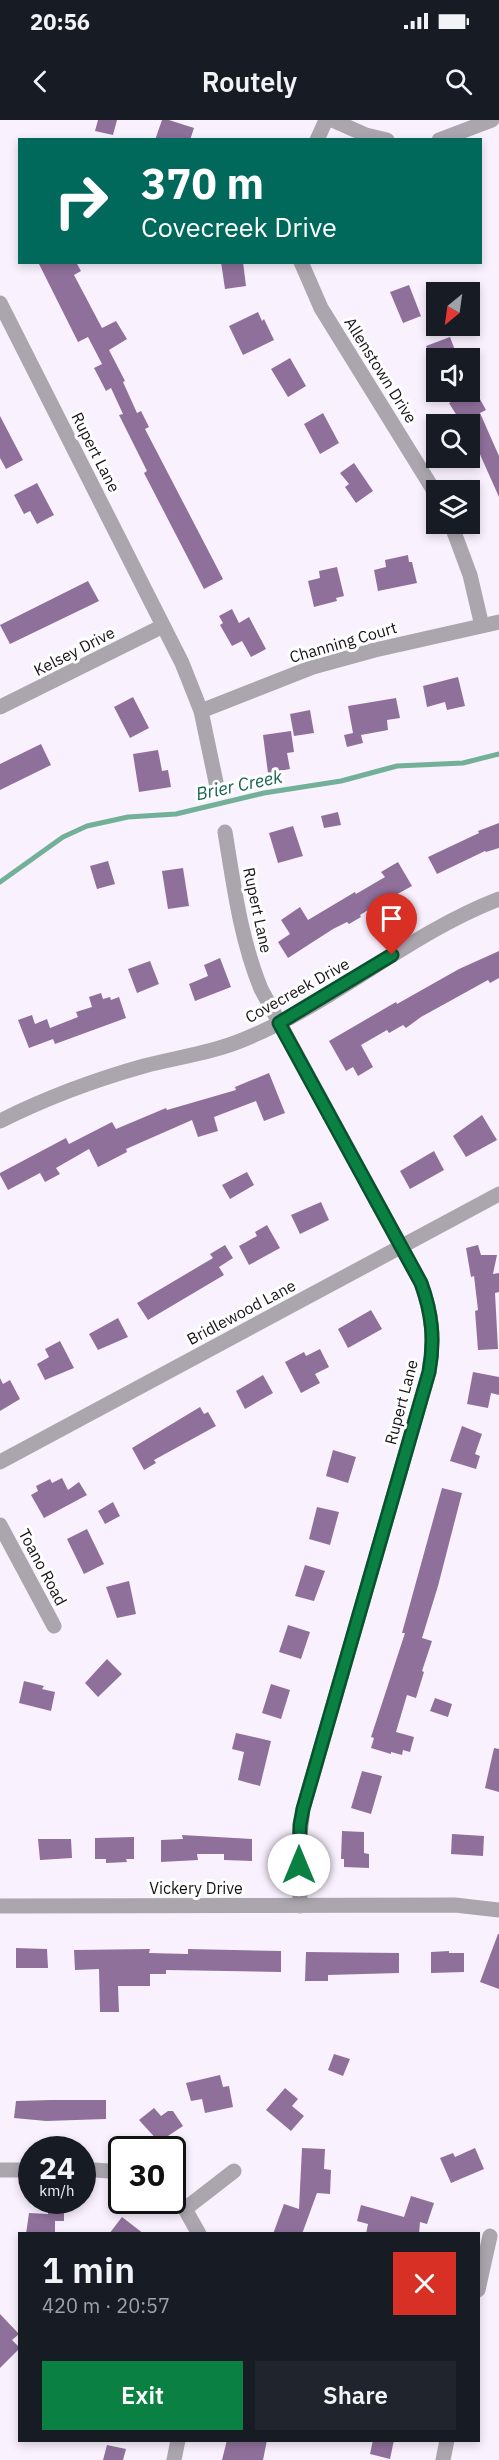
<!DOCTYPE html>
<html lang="en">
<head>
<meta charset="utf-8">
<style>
  body { margin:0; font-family:"IBM Plex Sans",sans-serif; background:#20242c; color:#f1f3f6; height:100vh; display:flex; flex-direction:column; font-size:22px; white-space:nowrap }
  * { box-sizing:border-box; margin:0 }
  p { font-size:20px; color:#9ea1a6 }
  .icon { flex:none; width:33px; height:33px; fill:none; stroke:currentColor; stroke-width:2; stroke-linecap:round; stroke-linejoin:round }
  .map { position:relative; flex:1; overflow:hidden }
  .side { position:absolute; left:18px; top:2112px; width:462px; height:210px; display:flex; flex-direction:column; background:#171b24; border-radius:0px; box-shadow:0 3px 9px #0003 }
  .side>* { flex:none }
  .hud { position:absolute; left:18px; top:18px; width:464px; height:126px; border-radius:0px; box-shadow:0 3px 9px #0003; background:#00695c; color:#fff; overflow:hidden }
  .needle { width:39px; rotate:209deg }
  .controls { position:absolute; left:426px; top:162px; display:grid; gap:12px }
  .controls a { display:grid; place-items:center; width:54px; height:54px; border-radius:0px; background:#171b24; box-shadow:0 3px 9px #0003; font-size:30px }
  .speed { position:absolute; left:18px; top:2016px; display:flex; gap:12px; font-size:30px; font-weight:700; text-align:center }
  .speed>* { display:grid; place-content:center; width:78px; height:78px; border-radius:50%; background:#171b24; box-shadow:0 3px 9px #0003; line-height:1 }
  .speed small { font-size:15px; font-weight:400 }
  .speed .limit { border:3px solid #111; border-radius:9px; background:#fff; color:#111 }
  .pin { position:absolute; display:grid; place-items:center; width:51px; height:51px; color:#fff; margin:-62px -26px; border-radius:50% 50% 50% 0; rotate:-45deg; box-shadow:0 0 6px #0007 }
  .pin .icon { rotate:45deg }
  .me { position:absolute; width:66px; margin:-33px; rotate:0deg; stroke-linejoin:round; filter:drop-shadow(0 0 4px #0008) }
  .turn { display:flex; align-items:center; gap:21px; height:126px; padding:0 24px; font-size:27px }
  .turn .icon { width:78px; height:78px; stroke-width:2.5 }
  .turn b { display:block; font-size:42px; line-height:51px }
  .round { display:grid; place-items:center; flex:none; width:63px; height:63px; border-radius:0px; background:#20242c }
  .summary { display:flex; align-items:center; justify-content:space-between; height:102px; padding:0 24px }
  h1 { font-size:36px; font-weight:600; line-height:45px }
  .button { display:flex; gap:12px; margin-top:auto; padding:12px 24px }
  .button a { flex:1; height:69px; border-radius:0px; background:#0b8043; color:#fff; font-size:24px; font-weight:600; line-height:69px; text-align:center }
  .button a+a { background:#20242c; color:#f1f3f6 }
  .status { display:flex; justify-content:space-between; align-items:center; height:42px; padding:0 30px; background:#171b24; direction:ltr }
  .status svg { height:16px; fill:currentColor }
  header { display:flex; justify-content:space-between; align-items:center; height:78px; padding:0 24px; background:#171b24; font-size:27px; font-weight:600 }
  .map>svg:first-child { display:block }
</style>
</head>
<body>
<div class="status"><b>20:56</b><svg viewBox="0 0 49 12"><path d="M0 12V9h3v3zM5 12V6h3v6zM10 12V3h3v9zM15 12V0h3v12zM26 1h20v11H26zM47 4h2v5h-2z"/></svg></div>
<header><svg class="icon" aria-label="back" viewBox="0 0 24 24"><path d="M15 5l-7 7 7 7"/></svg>Routely<svg class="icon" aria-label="search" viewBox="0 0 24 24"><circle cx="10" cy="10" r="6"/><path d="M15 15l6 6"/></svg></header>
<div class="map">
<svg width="499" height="2340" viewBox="0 0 499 2340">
  <rect width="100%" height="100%" fill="#faf1fe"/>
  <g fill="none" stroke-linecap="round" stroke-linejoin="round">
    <path stroke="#72b097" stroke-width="5" d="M0,762l63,-45 24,-11 41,-9 48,-3 88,-21 77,-12 56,-15 66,-3 36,-9"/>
  </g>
  <path fill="#8f709b" d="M98,0h19l-4,15 -18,-4z
    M162,0h7l25,8 -4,12h-35z
    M38,142h38l5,9 -7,4 28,53 14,-7 11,18 -18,11 16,31 -2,1 14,31 4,-2 8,16 -4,2 78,150 -19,10 -60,-116 3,-2 -28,-56 4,-1 -12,-26 -5,3 -12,-23 8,-4 -14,-27 -10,5z
    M221,142h22l3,24 -21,3z
    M409,165l12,31 -18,7 -13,-31z
    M258,192l4,9 2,-2 10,21 -31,15 -14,-29z
    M450,217l6,16 -4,2 1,3h-22l-5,-12z
    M290,238l16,28 -18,11 -17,-28z
    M468,272l2,3 6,-3 10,18 -6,3 19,43v41l-29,-65v-8h-8l-13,-21z
    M323,293l16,30 -19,11 -16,-30z
    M0,296l23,44 -17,9 -6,-11z
    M354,343l19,28 -17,12 -11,-16 4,-3 -9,-11z
    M37,363l17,32 -17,9 -7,-13 -6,3 -10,-19z
    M408,435l1,7h3l5,21 -39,8 -4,-21 12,-3 -1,-7z
    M337,447l7,29 -8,2 1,3 -23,6 -6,-26 12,-3 -1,-7z
    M88,461l11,20 -89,43 -10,-19z
    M232,489l7,14 10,-6 17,32 -15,8 -9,-16 -10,5 -12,-21 3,-2 -4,-7z
    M458,557l7,29 -18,4 -2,-8 -18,5 -4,-21z
    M133,577l16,31 -19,10 -16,-31z
    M396,578l4,20 -13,2 1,10 -27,5 2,8 -16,4 -3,-12 9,-2 -5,-27z
    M310,590l4,23 -20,3 -4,-22z
    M291,611l3,21 -7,1 3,16 -22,4 -5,-38z
    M41,624l10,21 -51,25v-26z
    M158,630l4,21 6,-1 3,17 -32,5 -6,-38z
    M338,692l3,13 -17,3 -3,-12z
    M499,703v25l-13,4 -1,-1 -48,23 -9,-17 51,-24 -1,-2z
    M293,706l10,30 -25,7 -9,-30z
    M108,741l7,23 -18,5 -7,-23z
    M398,742l14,24 -29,16v-1l-23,14 1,2 -12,7 -2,-2 -14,7 -45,29 -10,-16 12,-8 -9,-14 19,-13 8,13 47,-28 1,2 29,-17 -4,-5z
    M183,748l6,38 -21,3 -6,-38z
    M499,831v27l-9,5 -2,-3 -67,37 -15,11 -3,-3 -14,8 -2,-3 -26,15 12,22 -15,9 -5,-9 -7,4 -17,-30 67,-39 1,2 62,-35z
    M220,838l11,29 -36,14 -6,-17 19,-8 -4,-11z
    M150,841l9,23 -22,9 -9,-24z
    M101,873l2,6 7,-2 1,3 8,-3 7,21 -71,26 -2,-5 -24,9 -11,-28 14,-5 3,9 12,-5 3,9 28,-11 -2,-5 16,-5 -3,-10z
    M269,953l16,40 -21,8 -8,-20 -42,16 4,14 -20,6 -6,-17 -66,29 1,3 -29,15 -9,-18 -33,19 4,6 -15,8 -5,-9 -32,17 -8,-15v-2l66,-35 3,6 43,-22 4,7 50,-21 1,2 69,-20 -1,-3z
    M482,995l15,25 -31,17 -13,-21z
    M434,1031l10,19 -34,19 -10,-18z
    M247,1052l7,13 -24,14 -8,-14z
    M321,1082l8,18 -29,14 -9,-19z
    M267,1105l13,23 -31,17 -10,-19 18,-10 -2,-4z
    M225,1125l8,13 -14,9 5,8 -76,45 -11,-17 76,-45 -3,-4z
    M478,1125l3,10h16l-4,19 6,-1v19l-4,1 3,56 -20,1 -3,-39 3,-1 -4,-34 -3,1 -5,-29z
    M371,1190l11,19 -34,19 -10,-19z
    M118,1198l10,19 -30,13 -9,-16z
    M60,1221l14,27 -29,12 -8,-16 12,-7 -4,-8z
    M320,1229l9,18 -14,7 5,9 -19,10 -16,-31 19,-10 2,4z
    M473,1252l26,5v18l-8,-2 -3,15 -21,-4z
    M263,1255l10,18 -28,16 -9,-18z
    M0,1258l3,6 7,-4 10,19 -20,12z
    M200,1287l4,7 4,-2 8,14 -62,34 2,3 -12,7 -12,-22z
    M462,1306l20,8 -7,20 5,2 -4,13 -26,-8z
    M333,1330l23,7 -8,26 -22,-7z
    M62,1358l6,12 11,-8 8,13 -43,23 -13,-23 7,-4 -2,-5 14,-7 2,4z
    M442,1368l20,5 -24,93 -16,52 10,3 -10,30 2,1 -8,26 -9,-3 -11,37 18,5 -4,15 -7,-2 -1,5 -11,-3v2l-20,-6 3,-10 -3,-1 34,-104h-3z
    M113,1382l7,14 -15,8 -7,-13z
    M317,1387l22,5 -9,33 -21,-6z
    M87,1409l17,35 -20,10 -17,-35z
    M305,1445l20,6 -11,30 -19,-5z
    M129,1461l7,33 -19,4 -11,-31z
    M288,1505l22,7 -9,27 -22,-7z
    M107,1539l15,15 -24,23 -13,-14z
    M24,1561l20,5 -2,3 13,3 -4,19 -32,-8z
    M271,1564l19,6 -9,29 -19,-6z
    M435,1578l17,6 -4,13 -18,-6z
    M236,1613l35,8 -11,45 -22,-6 6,-28 -12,-3z
    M494,1628l5,1v43l-14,-4z
    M362,1651l20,5 -11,38 -20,-6z
    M342,1711l22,1v21l5,1v14l-25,-1v-8h-3z
    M452,1714l32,2 -1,20 -32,-2z
    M182,1715l70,4v22l-28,-1v-6h-27l1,6 -37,2v-22l22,-1z
    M134,1717v22h-8l1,3 -21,1v-4h-11v-21z
    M38,1719h33l1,19 -32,2z
    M498,1814h1v55l-19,-7z
    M16,1828l31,1 1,19h-32z
    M150,1829l-1,4 39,1v-5l93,2v21l-115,-2v4h-16v12h-32l1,26h-19l-1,-43 -24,1 -1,-20z
    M449,1831v2h15v19l-33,1v-21z
    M306,1832l93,1v20l-71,2v6h-23z
    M334,1934l16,5 -7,17 -15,-6z
    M220,1955l3,12 6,-1 4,21 -28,6 -3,-14 -11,2 -5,-18z
    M285,1968l13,11 -6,7 12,10 -13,15 -25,-21z
    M51,1980h55v19l-60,2 -32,-3 2,-17z
    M154,1988l7,8 7,-5h5l10,15 -24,16 -20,-22z
    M302,2028l23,1 -1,20 7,1 -1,24 -13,-1 -15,41h-29l11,-30 15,5z
    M475,2028l9,21 -33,14 -11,-25 13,-5 2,4z
    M411,2076l23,7 -7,21 -7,-2 -1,12h-53l2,-10 -11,-3 4,-16 43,12z
    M48,2081h16v20h-9v13h-29l3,-21 19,1z
    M122,2097l22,17h-35z
    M0,2194l19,20 -7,6 8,8 -20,20z
    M227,2320h40l-4,20h-41z
    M373,2320h21l-4,19 -20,-5z
    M107,2325l19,4 -3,11h-20z"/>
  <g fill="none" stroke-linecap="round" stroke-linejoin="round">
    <path stroke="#aba5ad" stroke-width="15" d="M332,0l34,15 21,5
      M317,20l9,-20
      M439,20l53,-20
      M301,142l20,46 115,186
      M0,183l182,360 19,48 16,76
      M451,404l19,51 12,51
      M0,587l163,-81
      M201,591l112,-44 62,-17 124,-28
      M225,712c9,54 15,105 36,157l160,294c11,30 14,57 8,89l-126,437 -4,36 1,61
      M0,1001c46,-23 94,-41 144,-55 34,-9 68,-13 101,-27 90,-37 163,-105 254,-140
      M0,1342l499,-268
      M0,1405l54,101
      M0,1786l455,-1 44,5
      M82,2049l40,3
      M0,2050h32
      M172,2077l13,12 14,25
      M185,2089l49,-38
      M478,2170l12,-54
      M174,2340l4,-20
      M443,2340l4,-20"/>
  </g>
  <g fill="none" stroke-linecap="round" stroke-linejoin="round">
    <defs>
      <path id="route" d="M299,1745l1,-40 3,-16 126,-437c6,-32 3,-59 -8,-89l-142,-260 113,-68"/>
    </defs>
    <use href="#route" stroke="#07532c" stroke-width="15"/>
    <use href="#route" stroke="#0b8043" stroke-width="10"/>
  </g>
  <g text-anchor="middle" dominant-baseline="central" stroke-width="6" stroke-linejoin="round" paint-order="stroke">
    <g font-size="16" fill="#181319" stroke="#fff">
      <text transform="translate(381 250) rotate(58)">Allenstown Drive</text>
      <text transform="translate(96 332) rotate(63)">Rupert Lane</text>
      <text transform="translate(343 522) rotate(-16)">Channing Court</text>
      <text transform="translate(74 531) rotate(-27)">Kelsey Drive</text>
      <text transform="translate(258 790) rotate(78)">Rupert Lane</text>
      <text transform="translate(297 870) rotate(-29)">Covecreek Drive</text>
      <text transform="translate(241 1192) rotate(-28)">Bridlewood Lane</text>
      <text transform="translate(401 1282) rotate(-75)">Rupert Lane</text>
      <text transform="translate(43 1447) rotate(62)">Toano Road</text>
      <text x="196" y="1768">Vickery Drive</text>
    </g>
    <g font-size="18" font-style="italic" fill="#15634b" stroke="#fff">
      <text transform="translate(239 665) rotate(-12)">Brier Creek</text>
    </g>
  </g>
</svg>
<div class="controls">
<a><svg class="needle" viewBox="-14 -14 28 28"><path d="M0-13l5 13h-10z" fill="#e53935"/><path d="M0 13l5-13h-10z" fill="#9ea1a6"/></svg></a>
<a><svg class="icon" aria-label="sound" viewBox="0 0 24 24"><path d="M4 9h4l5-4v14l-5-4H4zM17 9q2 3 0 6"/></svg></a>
<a><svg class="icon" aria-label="search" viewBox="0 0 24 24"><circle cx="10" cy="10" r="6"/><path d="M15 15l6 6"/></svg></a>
<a><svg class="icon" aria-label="layers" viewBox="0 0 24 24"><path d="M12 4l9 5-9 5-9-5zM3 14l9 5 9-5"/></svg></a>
</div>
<div class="speed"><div>24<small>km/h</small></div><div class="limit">30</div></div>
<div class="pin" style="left:392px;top:835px;background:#d93025"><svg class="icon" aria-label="arrive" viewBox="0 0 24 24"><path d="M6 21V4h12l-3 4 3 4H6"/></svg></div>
<svg class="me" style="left:299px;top:1745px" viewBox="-20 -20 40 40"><circle r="19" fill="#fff"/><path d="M0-13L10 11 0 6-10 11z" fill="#0b8043"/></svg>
<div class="hud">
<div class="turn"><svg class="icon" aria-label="right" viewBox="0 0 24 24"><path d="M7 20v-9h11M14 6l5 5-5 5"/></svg><div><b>370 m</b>Covecreek Drive</div></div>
</div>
<section class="side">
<div class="summary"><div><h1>1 min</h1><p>420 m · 20:57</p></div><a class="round" style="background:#d93025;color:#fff"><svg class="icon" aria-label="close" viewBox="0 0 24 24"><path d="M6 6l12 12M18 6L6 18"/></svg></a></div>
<div class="button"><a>Exit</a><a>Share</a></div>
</section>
</div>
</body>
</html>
